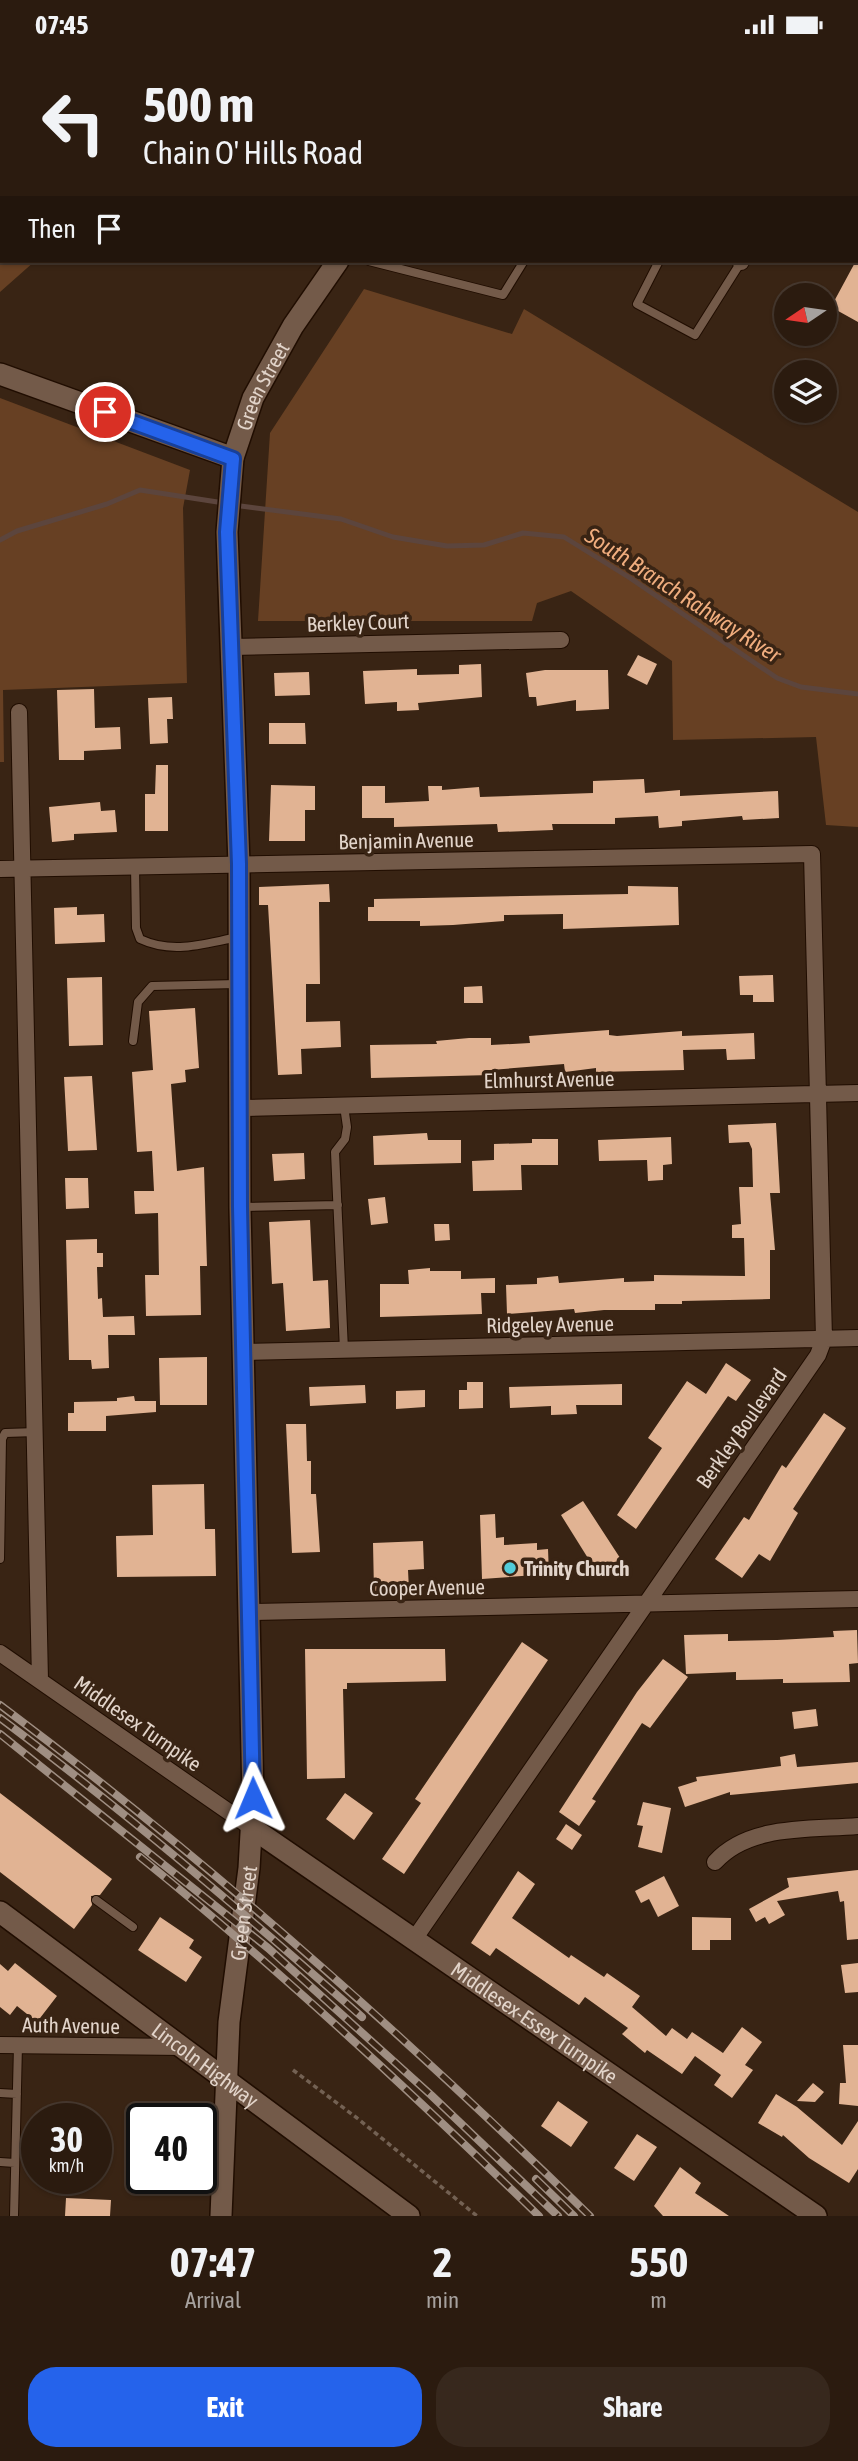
<!DOCTYPE html>
<html lang="en">
<head>
<meta charset="utf-8">
<style>
  body { margin:0; font-family:"Asap Condensed",sans-serif; background:#37281d; color:#f1f3f6; height:100vh; display:flex; flex-direction:column; font-size:26px; white-space:nowrap }
  * { box-sizing:border-box; margin:0 }
  p { font-size:23px; color:#a6a19e }
  .icon { flex:none; width:38px; height:38px; fill:none; stroke:currentColor; stroke-width:2; stroke-linecap:round; stroke-linejoin:round }
  .map { position:relative; height:2167px; overflow:hidden }
  .details { display:flex; flex-direction:column; background:#2b1b0f; flex:1 }
  .details>* { flex:none }
  .top-card { position:absolute; left:0px; top:0px; width:859px; height:214px; box-shadow:0 2px 5px #0004,0 0 0 2px #47392f; background:#2b1b0f; color:#f1f3f6; overflow:hidden }
  .needle { width:46px; rotate:257deg }
  .tools { position:absolute; left:774px; top:234px; display:grid; gap:14px }
  .tools a { display:grid; place-items:center; width:63px; height:63px; border-radius:50%; background:#2b1b0f; box-shadow:0 2px 5px #0004,0 0 0 2px #47392f; font-size:35px }
  .speed { position:absolute; left:21px; top:2054px; display:flex; gap:14px; font-size:35px; font-weight:700; text-align:center }
  .speed>* { display:grid; place-content:center; width:91px; height:91px; border-radius:50%; background:#2b1b0f; box-shadow:0 2px 5px #0004,0 0 0 2px #47392f; line-height:1 }
  .speed small { font-size:18px; font-weight:400 }
  .speed .limit { border:4px solid #111; border-radius:10px; background:#fff; color:#111 }
  .pin { position:absolute; display:grid; place-items:center; width:60px; height:60px; color:#fff; margin:-30px; border:4px solid #fff; border-radius:50%; box-shadow:0 2px 7px #0007 }
  .me { position:absolute; width:77px; margin:-38px; rotate:359deg; stroke-linejoin:round; filter:drop-shadow(0 0 5px #0008) }
  .turn { display:flex; align-items:center; gap:24px; height:147px; padding:0 28px; font-size:32px }
  .turn .icon { width:91px; height:91px; stroke-width:2.5 }
  .turn b { display:block; font-size:49px; line-height:60px }
  .then { display:flex; align-items:center; height:66px; padding:0 28px; background:#0003; gap:14px; font-size:26px }
  .eta { display:flex; justify-content:space-evenly; align-items:center; height:119px; text-align:center }
  .eta b { font-size:42px; font-weight:700; line-height:49px }
  .action { display:flex; gap:14px; margin-top:auto; padding:14px 28px }
  .action a { flex:1; height:80px; border-radius:28px; background:#2563eb; color:#fff; font-size:28px; font-weight:700; line-height:80px; text-align:center }
  .action a+a { background:#37281d; color:#f1f3f6 }
  .status { display:flex; justify-content:space-between; align-items:center; height:49px; padding:0 35px; background:#2b1b0f; direction:ltr }
  .status svg { height:19px; fill:currentColor }
  .map>svg:first-child { display:block }
</style>
</head>
<body>
<div class="status"><b>07:45</b><svg viewBox="0 0 49 12"><path d="M0 12V9h3v3zM5 12V6h3v6zM10 12V3h3v9zM15 12V0h3v12zM26 1h20v11H26zM47 4h2v5h-2z"/></svg></div>
<div class="map">
<svg width="858" height="2167" viewBox="0 0 858 2167">
  <rect width="100%" height="100%" fill="#392414"/>
  <path fill="#674023" d="M0,1l2,211h33l-35,31z
    M364,240l148,45 12,-25 334,203v315l-32,-2 -10,-88 -143,3 -1,-79 -101,-70 -34,12 -5,18h-274l12,-188z
    M0,349l190,72 -7,38 4,175 -184,7 1,72h-4z"/>
  <g fill="none" stroke-linecap="round" stroke-linejoin="round">
    <path stroke="#5c453d" stroke-width="5" d="M233,456l108,14 52,18 54,9 37,-1 39,-12 41,4 66,41 147,100 24,9 57,7
      M0,491l17,-9 90,-27 33,-14 84,13"/>
  </g>
  <path fill="#e1b393" d="M858,208v-1v66l-27,-15z
    M638,606l19,9 -10,21 -20,-10z
    M481,615l1,33 -64,6 1,7 -22,1v-9l-32,2 -2,-33 54,-2v6l42,-1v-9z
    M545,621h63l1,39 -33,2v-11l-39,6 -1,-9h-7l-3,-24z
    M309,623l1,23 -35,1 -1,-23z
    M94,640l1,39 25,-1 1,22 -37,2v9h-25l-2,-70z
    M172,648l1,22h-6l1,24 -18,1 -2,-46z
    M269,674h36l1,21h-37z
    M156,716h12v66h-23v-37h10z
    M644,730l1,14 35,-3v6l98,-5 1,27 -36,2 -1,-4 -60,5v5l-23,2 -1,-12 -43,2v6h-63l1,6 -55,2 -1,-8 -103,3v-9h-32v-32h23v17l44,-2 -1,-15h14v4l37,-3 1,10 113,-4v-12z
    M271,736l44,1v24h-10v31h-36z
    M100,753l1,9 14,-1 2,22 -43,2v6l-22,2 -3,-35z
    M329,835l1,18h-11l1,82h-14v38l34,-1 1,26 -40,2 1,25 -24,1 -10,-170h-9v-18z
    M628,837l50,1 1,38 -116,4v-15l-59,1v6l-51,4 -33,1v-5h-52v-14h6v-8l254,-5z
    M77,858v8l27,-1 1,28 -50,2 -1,-36z
    M773,926l1,27h-21v-7h-13l-1,-19z
    M102,928l1,68 -34,1 -2,-68z
    M482,937l1,17h-19v-16z
    M195,959l4,60 -14,2 1,12 -15,2 6,87 27,-4 3,99h-7l1,49 -55,1 -1,-41h14l-1,-62 -23,1 -1,-23h20l-2,-40 -15,1 -5,-80 21,-2 -4,-59z
    M609,981v5l8,1 65,-5v5l72,-3 1,26 -28,1 -1,-11 -43,1 1,20 -88,2v-4l-31,4 -1,-8 -73,6v5l-120,3 -1,-33 67,-1 -1,-3 33,-3h22v7l39,-2 -1,-7z
    M92,1027l5,74 -29,1 -4,-74z
    M776,1074l4,70h-10l5,57h-5v49l-88,2v3h-27v6h-51l-29,3 -1,-4 -67,5 -1,-29 31,-1v-6l21,-2 1,7 65,-5v4l30,-1v-6l91,1 -1,-38h-12v-13l9,-1 -2,-37h14l-1,-38 -3,-7 -20,1 -1,-18z
    M427,1084l1,7h33v23l-87,2 -1,-29z
    M671,1088l1,27 -9,1v15l-15,1 -1,-21 -48,1 -1,-21z
    M532,1090h26v26h-37l1,25 -49,1 -1,-30 22,-1v-16l38,-1z
    M304,1104l1,26 -31,2 -2,-27z
    M65,1129h23l1,30 -23,1z
    M385,1148l3,26 -17,2 -3,-26z
    M310,1171l3,61 15,-1 2,48 -44,3 -3,-48 -11,1 -3,-62z
    M434,1175h15l1,16 -15,1z
    M97,1190v14h6v14h-6l1,32 4,-1 1,19 31,-1 1,19h-27l1,33 -17,1 -1,-9h-22l-3,-120z
    M430,1219v3h31v8l34,-1v15h-14l1,21 -102,3v-33h29l-1,-14z
    M207,1308v48h-47l-1,-47z
    M726,1314l25,17 -15,21 -8,-5 -92,133 -19,-14 45,-67 -14,-10 39,-57 19,13z
    M467,1333h16v26l-24,1v-19h8z
    M622,1335v21h-46l1,9 -26,1v-9l-41,2 -1,-21z
    M365,1336l1,18 -56,3 -1,-19z
    M425,1341v17l-29,2v-18z
    M134,1347l1,5h21v11l-50,4v15h-38v-18h6v-11l43,-1v-3z
    M824,1364l22,15 -53,81 5,4 -28,48 -11,-7 -17,24 -27,-19 29,-42 5,3 33,-55 4,3z
    M286,1375h20l1,37h4v33h5l4,58 -28,1z
    M204,1435l1,45h10l1,47 -99,1 -1,-41 37,-1 -1,-50z
    M583,1452l41,63 -23,15 -40,-64z
    M495,1465l1,24 8,-1v8l33,-2v7l11,-1 1,25 -67,5 -2,-64z
    M423,1492l1,28 -16,1 1,20 -35,1 -1,-48z
    M857,1581l1,33 -9,1 1,18 -67,1v-4l-47,1v-8l-50,2 -2,-39 44,-1v7l49,-1 57,-3 -1,-6z
    M522,1593l26,18 -144,214 -22,-15 39,-56 -6,-4z
    M305,1600h140l1,32 -99,2v6h-4l2,89 -38,1z
    M663,1610l25,18 -38,51 -8,-5 -50,76 4,2 -17,25 -20,-14 78,-120z
    M816,1660l2,17 -24,3 -2,-17z
    M795,1705l2,13 61,-5v21l-128,12v-3l-45,15 -7,-20 19,-6 -1,-4 85,-11 -1,-9z
    M0,1744l112,86 -12,16 -9,1 1,9 -18,24 -74,-57z
    M345,1744l28,20 -19,27 -28,-21z
    M643,1753l28,6 -9,45 -24,-6 5,-21 -6,-1z
    M566,1775l16,11 -10,15 -16,-11z
    M858,1821v69l-11,1 -3,-39 -4,1 -2,-11 -61,10 8,14 -16,9 -4,-7 -9,5 -7,-13 40,-22 -2,-9z
    M518,1822l17,13 -23,34 57,40 2,-3 33,22 3,-4 33,23 -8,11 34,29 6,-8 15,11 5,-7 31,21 19,-26 20,15 -17,23 8,5 -21,28 -18,-13 7,-10 -26,-19 -13,18 -35,-24 -2,3 -23,-19 6,-6 -43,-31 -6,8 -83,-57 -6,8 -19,-13z
    M664,1827l15,30 -21,11 -9,-18 -8,4 -6,-12z
    M160,1868l34,23 -5,8 13,9 -16,25 -48,-32z
    M692,1868l39,1v22h-21v10h-18z
    M15,1914l42,33 -20,26 -20,-16 -7,9 -10,-8v-43l8,7z
    M858,1914v29l-13,1 -4,-28z
    M843,1996h15v61l-19,-2 1,-21h6z
    M813,2034l11,9 -9,10 -18,-1z
    M776,2045l21,13 45,38 16,-24v48l-9,14 -40,-25 -26,-23 -1,2 -24,-14z
    M558,2052l30,21 -17,25 -30,-21z
    M637,2085l20,13 -23,34 -20,-13z
    M680,2118l21,16 -6,10 34,23h-66l-9,-10z
    M66,2149l45,2 -1,16h-45z"/>
  <g fill="none" stroke-linecap="round" stroke-linejoin="round">
    <defs>
      <path id="lane" d="M369,212l134,34 21,-34
        M659,212l-22,43 58,31 46,-73
        M135,817l1,62 4,11c34,16 65,4 99,-2
        M133,992l5,-39 14,-16 85,-2
        M240,1158l98,-2
        M344,1301l-9,-198 10,-13 2,-12 -3,-21
        M0,1510l2,-120 3,-6 32,-1
        M96,1851l37,27
        M0,2044l17,1
        M0,2113l15,1
        M14,2167l4,-171"/>
      <path id="street" d="M188,0l3,2
        M740,212l1,1
        M231,598l330,-7
        M19,663l21,968
        M0,820l812,-15 12,485 -6,16 -403,583
        M242,1059l616,-15
        M244,1303l614,-14
        M249,1563l609,-13
        M0,1604l252,175
        M715,1813c34,-38 96,-32 143,-36
        M0,1996l183,2"/>
      <g id="secondary">
        <path d="M488,2l1,-2"/>
        <path d="M0,325l233,84"/>
        <path id="s1" d="M252,1779l564,388"/>
        <path id="s2" d="M0,1863l409,304"/>
        <path id="s3" d="M221,2167l8,-194 20,-154 4,-70 -13,-590 -1,-344 -12,-332 6,-74 20,-60 40,-72 45,-65"/>
      </g>
    </defs>
    <use href="#lane" stroke="#200d01" stroke-width="10"/>
    <use href="#street" stroke="#200d01" stroke-width="18"/>
    <use href="#secondary" stroke="#200d01" stroke-width="24"/>
    <path stroke="#736153" stroke-width="3.5" stroke-dasharray="5 3.5" stroke-linecap="butt" d="M293,2021l64,48 120,98"/>
    <use href="#lane" stroke="#735a49" stroke-width="8"/>
    <use href="#street" stroke="#735a49" stroke-width="16"/>
    <use href="#secondary" stroke="#735a49" stroke-width="21"/>
    <defs>
      <path id="rail" d="M0,1656c209,156 403,329 590,511
        M0,1669c126,94 244,195 362,299
        M0,1685l268,214 163,147 127,121
        M140,1808c140,113 270,234 399,359
        M536,2130l38,37"/>
    </defs>
    <use href="#rail" stroke="#9f8e82" stroke-width="8"/>
    <use href="#rail" stroke="#392414" stroke-width="5" stroke-dasharray="16" stroke-linecap="butt"/>
  </g>
  <g fill="none" stroke-linecap="round" stroke-linejoin="round">
    <defs>
      <path id="route" d="M105,363l128,47 -6,73 12,332 1,343 13,591"/>
    </defs>
    <use href="#route" stroke="#184099" stroke-width="18"/>
    <use href="#route" stroke="#2563eb" stroke-width="12"/>
  </g>
  <circle fill="#52cbd9" stroke="#392414" stroke-width="2.5" cx="510" cy="1519" r="7"/>
  <g text-anchor="middle" dominant-baseline="central" stroke-width="7" stroke-linejoin="round" paint-order="stroke">
    <g font-size="21" fill="#e2d4ca" stroke="#392414">
      <text stroke="none"><textPath href="#s3" startOffset="1838">Green Street</textPath></text>
      <text transform="translate(358 573) rotate(-2)">Berkley Court</text>
      <text transform="translate(406 791) rotate(-1)">Benjamin Avenue</text>
      <text transform="translate(549 1030) rotate(-1)">Elmhurst Avenue</text>
      <text transform="translate(550 1275) rotate(-1)">Ridgeley Avenue</text>
      <text transform="translate(741 1379) rotate(-55)">Berkley Boulevard</text>
      <text transform="translate(427 1538) rotate(-1)">Cooper Avenue</text>
      <text transform="translate(138 1674) rotate(35)">Middlesex Turnpike</text>
      <text stroke="none"><textPath href="#s3" startOffset="304">Green Street</textPath></text>
      <text stroke="none"><textPath href="#s1" startOffset="343">Middlesex-Essex Turnpike</textPath></text>
      <text transform="translate(71 1976) rotate(1)">Auth Avenue</text>
      <text stroke="none"><textPath href="#s2" startOffset="256">Lincoln Highway</textPath></text>
    </g>
    <g font-size="21" font-weight="bold" fill="#e2d4ca" stroke="#392414" text-anchor="start">
      <text x="524" y="1519">Trinity Church</text>
    </g>
    <g font-size="23" font-style="italic" fill="#f0ad7e" stroke="#392414">
      <text transform="translate(683 546) rotate(33)">South Branch Rahway River</text>
    </g>
  </g>
</svg>
<div class="tools">
<a><svg class="needle" viewBox="-14 -14 28 28"><path d="M0-13l5 13h-10z" fill="#e53935"/><path d="M0 13l5-13h-10z" fill="#a6a19e"/></svg></a>
<a><svg class="icon" aria-label="layers" viewBox="0 0 24 24"><path d="M12 4l9 5-9 5-9-5zM3 14l9 5 9-5"/></svg></a>
</div>
<div class="speed"><div>30<small>km/h</small></div><div class="limit">40</div></div>
<div class="pin" style="left:105px;top:363px;background:#d93025"><svg class="icon" aria-label="arrive" viewBox="0 0 24 24"><path d="M6 21V4h12l-3 4 3 4H6"/></svg></div>
<svg class="me" style="left:253px;top:1749px" viewBox="-20 -20 40 40"><path d="M0-17L14 15 0 8-14 15z" fill="#2563eb" stroke="#fff" stroke-width="4"/></svg>
<div class="top-card">
<div class="turn"><svg class="icon" aria-label="left" viewBox="0 0 24 24"><path d="M17 20v-9H6M10 6l-5 5 5 5"/></svg><div><b>500 m</b>Chain O' Hills Road</div></div>
<div class="then">Then<svg class="icon" aria-label="arrive" viewBox="0 0 24 24"><path d="M6 21V4h12l-3 4 3 4H6"/></svg></div>
</div>
</div>
<section class="details">
<div class="eta">
<div><b>07:47</b><p>Arrival</p></div>
<div><b>2</b><p>min</p></div>
<div><b>550</b><p>m</p></div>
</div>
<div class="action"><a>Exit</a><a>Share</a></div>
</section>
</body>
</html>
